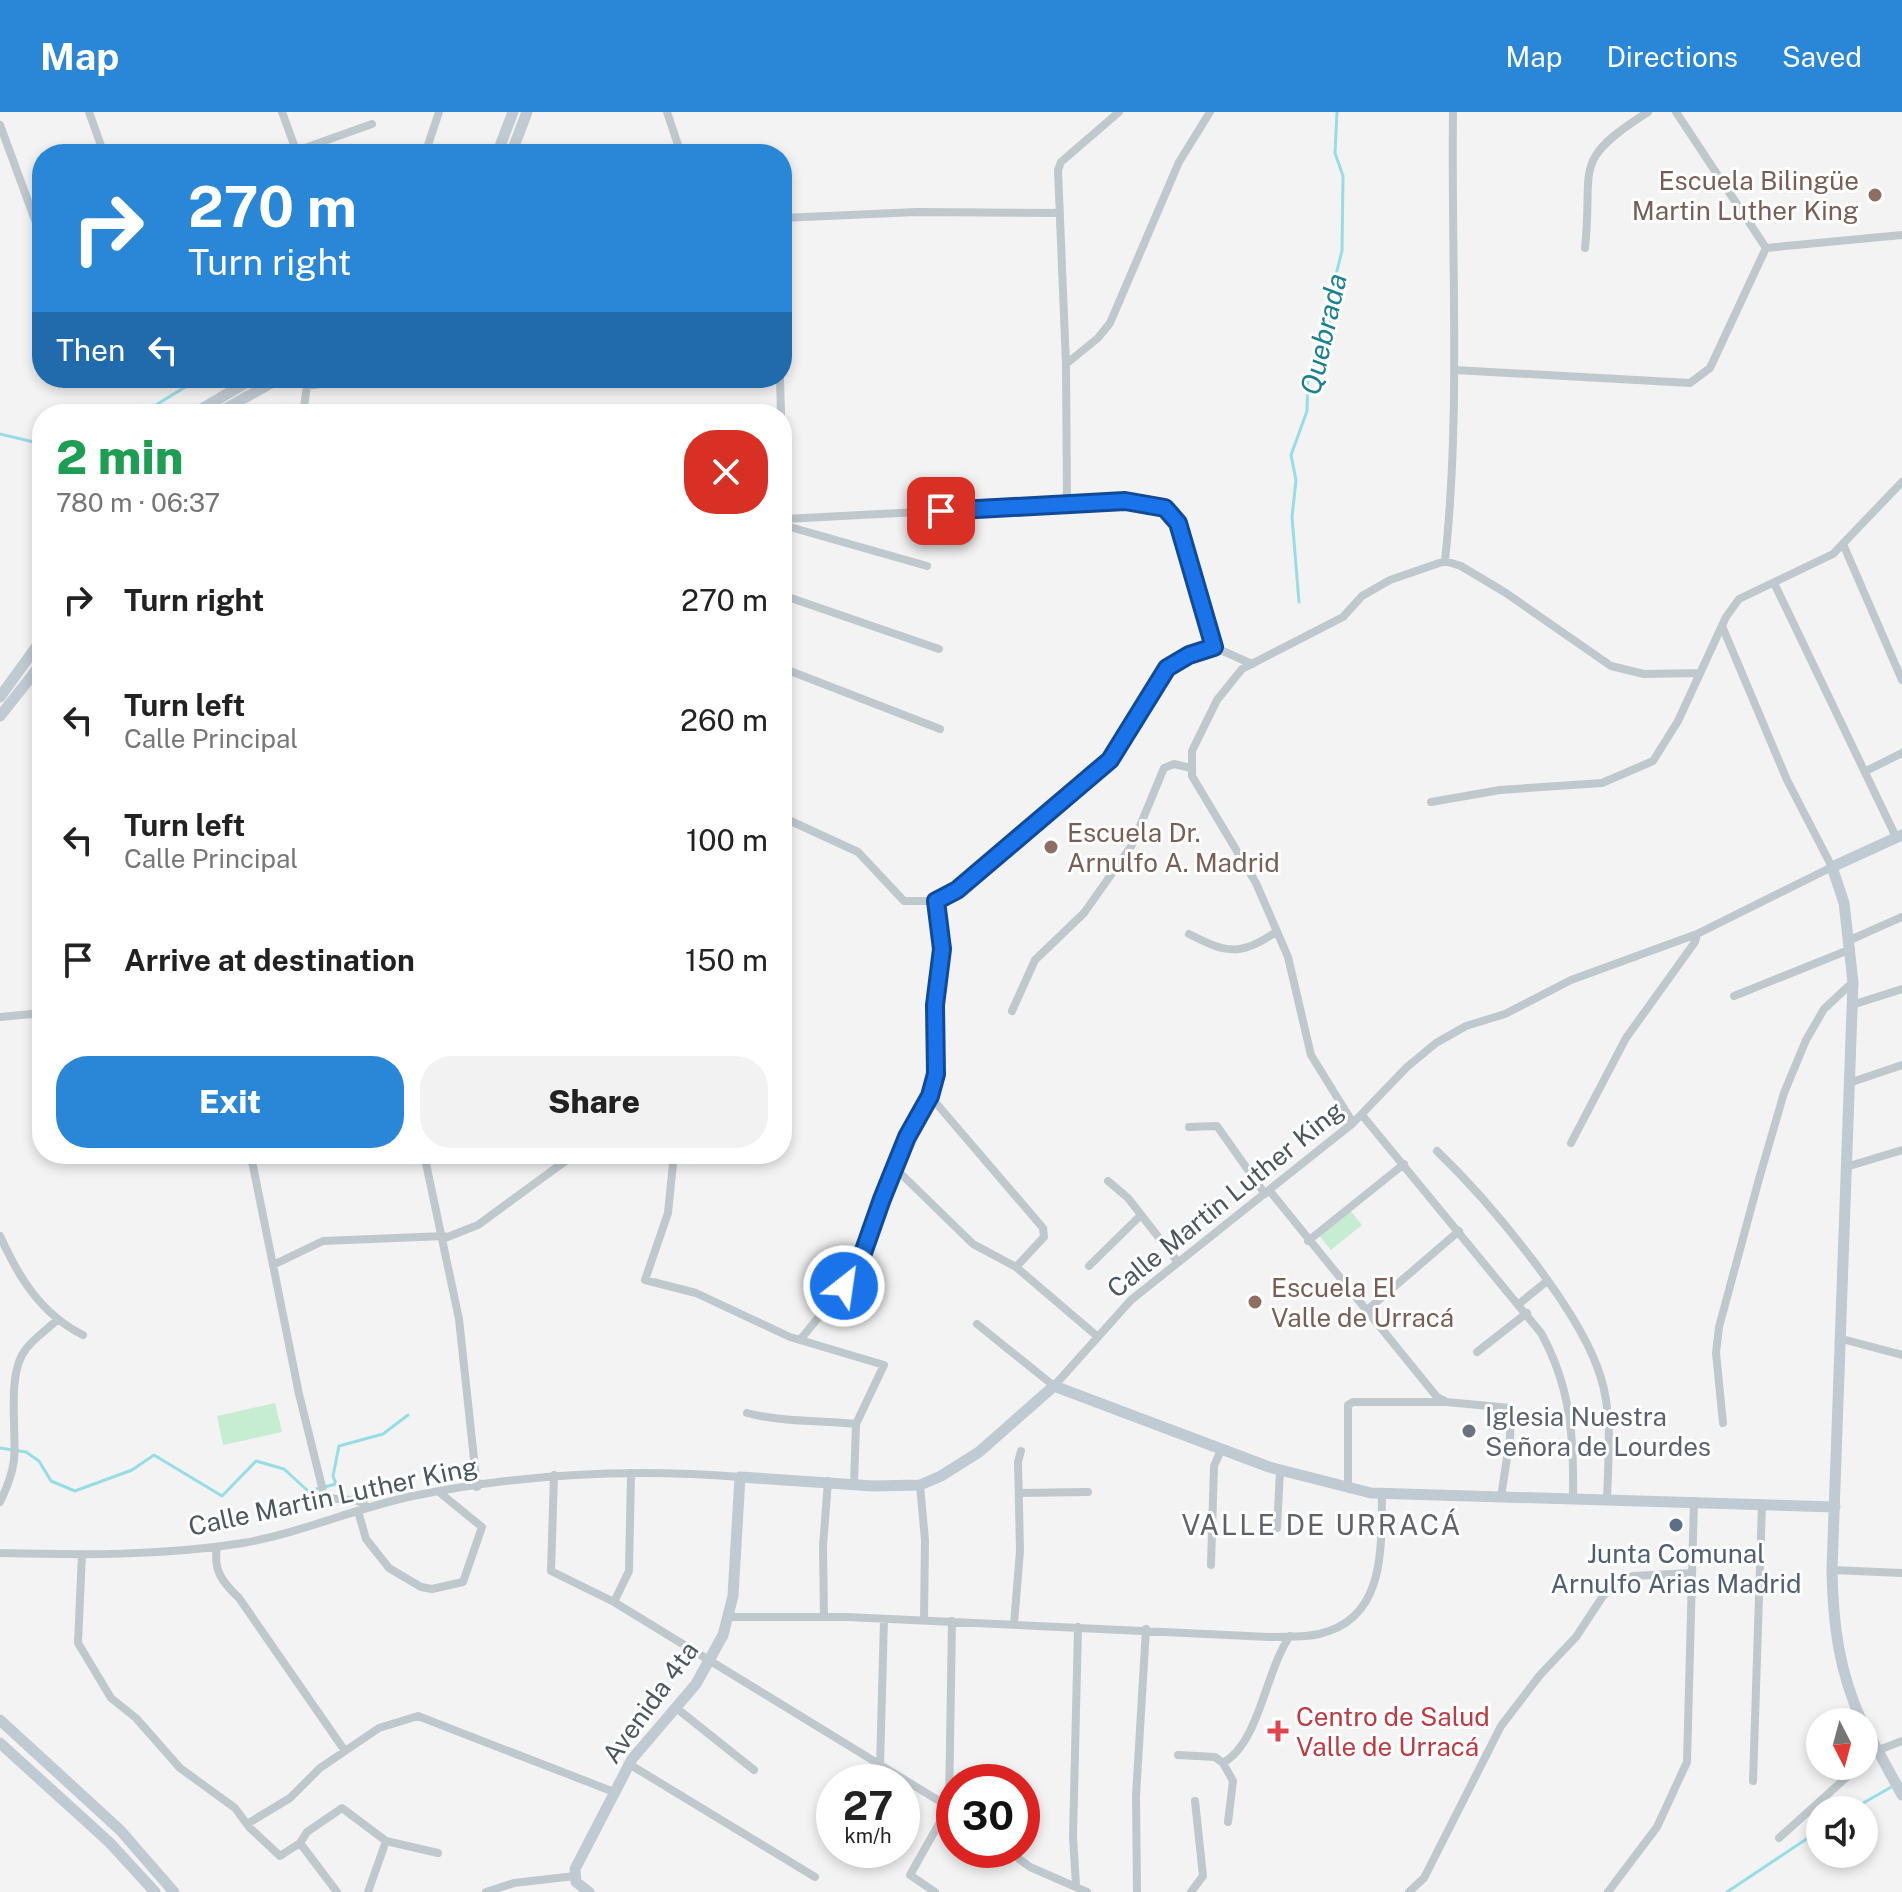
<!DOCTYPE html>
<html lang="en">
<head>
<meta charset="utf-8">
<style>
  body { margin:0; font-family:"Public Sans",sans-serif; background:#f2f2f2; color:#222; height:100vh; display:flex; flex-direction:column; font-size:30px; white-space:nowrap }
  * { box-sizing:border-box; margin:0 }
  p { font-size:26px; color:#767676 }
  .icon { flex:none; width:44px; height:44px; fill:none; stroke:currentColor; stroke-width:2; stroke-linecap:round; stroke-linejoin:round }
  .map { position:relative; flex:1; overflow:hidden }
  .details { position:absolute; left:32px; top:292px; width:760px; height:760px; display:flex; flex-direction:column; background:#fff; border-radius:32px; box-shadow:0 4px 12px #0003 }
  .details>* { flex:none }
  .guide { position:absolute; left:32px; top:32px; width:760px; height:244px; border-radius:32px; box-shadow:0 4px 12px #0003; background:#2a86d7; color:#fff; overflow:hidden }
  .needle { width:52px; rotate:174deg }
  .fabs { position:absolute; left:1806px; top:1596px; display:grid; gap:16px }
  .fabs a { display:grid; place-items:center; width:72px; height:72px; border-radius:50%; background:#fff; box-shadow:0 4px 12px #0003; font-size:40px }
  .speed { position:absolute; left:816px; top:1652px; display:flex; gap:16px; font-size:40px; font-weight:700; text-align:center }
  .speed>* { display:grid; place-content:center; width:104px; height:104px; border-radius:50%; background:#fff; box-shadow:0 4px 12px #0003; line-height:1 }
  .speed small { font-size:20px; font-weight:400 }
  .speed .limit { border:12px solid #d22; background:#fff; color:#111 }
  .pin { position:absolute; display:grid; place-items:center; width:68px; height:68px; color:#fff; margin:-34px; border-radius:16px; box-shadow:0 4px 12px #0006 }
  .me { position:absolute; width:88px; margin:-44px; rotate:30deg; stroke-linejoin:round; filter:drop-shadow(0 0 6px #0008) }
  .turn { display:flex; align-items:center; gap:28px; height:168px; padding:0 24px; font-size:36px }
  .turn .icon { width:104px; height:104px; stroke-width:2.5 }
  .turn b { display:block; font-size:56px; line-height:68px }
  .then { display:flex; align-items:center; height:76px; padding:0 24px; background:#0003; gap:16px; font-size:30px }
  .round { display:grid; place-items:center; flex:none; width:84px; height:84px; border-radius:32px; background:#f2f2f2 }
  .summary { display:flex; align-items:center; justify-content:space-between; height:136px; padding:0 24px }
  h1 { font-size:48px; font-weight:800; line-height:60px; color:#1e9e55 }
  .button { display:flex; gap:16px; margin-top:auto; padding:16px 24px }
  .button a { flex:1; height:92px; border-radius:32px; background:#2a86d7; color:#fff; font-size:32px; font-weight:800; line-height:92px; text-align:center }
  .button a+a { background:#f2f2f2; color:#222 }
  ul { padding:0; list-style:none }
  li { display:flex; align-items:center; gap:24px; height:120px; padding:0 24px }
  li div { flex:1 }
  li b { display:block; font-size:30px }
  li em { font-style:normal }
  header { display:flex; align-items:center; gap:48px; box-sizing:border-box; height:112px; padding:0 40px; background:#2a86d7; color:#fff }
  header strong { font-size:38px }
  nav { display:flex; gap:44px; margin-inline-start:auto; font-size:28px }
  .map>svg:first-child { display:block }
</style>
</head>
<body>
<header>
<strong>Map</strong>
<nav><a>Map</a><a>Directions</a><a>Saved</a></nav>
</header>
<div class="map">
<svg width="1902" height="1780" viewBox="0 0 1902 1780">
  <rect width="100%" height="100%" fill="#f4f3f3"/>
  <path fill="#c6edd1" d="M1350,1098l12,15 -31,25 -13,-16z
    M275,1291l7,29 -59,13 -6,-29z"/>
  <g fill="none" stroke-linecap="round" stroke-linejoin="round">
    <path stroke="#97dde6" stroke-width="3" d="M141,302l59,-36
      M0,322l42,10
      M1299,490l-7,-85 4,-37 -5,-25 16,-44 1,-36 16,-24 6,-21 2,-40 10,-39 1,-75 -8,-23 2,-41
      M0,1336l26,4 13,9 12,20 24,10 57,-21 22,-15 68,41 34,-35 28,8 24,22 28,-7 -3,-8 6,-30 44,-12 25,-19
      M1851,1698l42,-24
      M1727,1780l93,-62"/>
    <path stroke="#bfc8cd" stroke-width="8" d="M89,0l15,42
      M282,0l15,41
      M667,0l14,42
      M1676,0l90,136
      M0,13l42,114
      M288,42l84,-30
      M425,42l14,-42
      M782,106l135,-6 143,1
      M1585,136c9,-81 -16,-86 63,-136
      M1766,136l136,-13
      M1066,252l32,-26 12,-15 69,-161 31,-50
      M1455,258l235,13 20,-15 56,-120
      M780,266l1,36
      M303,302l4,-28 53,-8
      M782,339l3,367
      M1067,392l-1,-140 -8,-194 3,-8 58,-50
      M785,407l340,-18 40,7 13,15 36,124
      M783,413l144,41
      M1843,432l59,136
      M1445,449c16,-149 6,-299 8,-449
      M1774,471l122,254
      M785,484l154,53
      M785,557l155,60
      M1866,659l36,-18
      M1431,690l69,-12 102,-7 51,-22 25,-40 48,-104 13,-18 94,-45 69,-72
      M782,705l76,35 46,49h32l21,-11 153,-130 57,-92 22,-13 25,-8 38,17
      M1189,822c37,19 52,23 88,-3
      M1850,828l52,-23
      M1734,884l117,-47
      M1852,893l50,-16
      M1012,899l23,-51 49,-47 48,-68 32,-77 10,-4 17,4
      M0,905l42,-4
      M1849,971l53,-18
      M930,984l113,132 1,9 -28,30
      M1362,1003l179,218c30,54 33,105 32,166
      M1353,1011l-42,-68 -23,-98 -32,-74 -64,-107v-25l25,-51 25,-31 101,-52 19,-21 28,-16 55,-19 16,5 45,27 105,73 33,8 56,-1
      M1189,1015l28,-1 48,68
      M1571,1031l55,-105 69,-96 2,-8
      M1437,1039c52,50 144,159 164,227 12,39 7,82 6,122
      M424,1042l35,165 18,168
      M674,1042l-6,59 -23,67 51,13 94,44 94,28 -28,59 -2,60
      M382,1045l9,-3
      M252,1049l47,233 25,101c13,9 32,-1 43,12
      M1846,1055l56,-17
      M895,1056l78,76 43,23 82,70
      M1108,1069l20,17 49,63
      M1269,1078l168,207 8,4
      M0,1124c19,42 41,78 83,99
      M445,1126l33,-13 97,-71
      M1308,1129l96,-77
      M273,1153l50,-24 121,-5
      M1089,1154l52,-51
      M1520,1191l27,-22
      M1366,1199l93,-80
      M977,1212l77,62 77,-86 222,-177 54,-56 29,-24 30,-17 39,-12 66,-34 126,-46 135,-67 -45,-87 -65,-154
      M1842,1227l60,16
      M800,1228l57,-70 50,-133 23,-41 6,-22 -1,-69 7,-56 -6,-48
      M1477,1240l50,-39
      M747,1301c28,8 77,8 109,11
      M1723,1311l-7,-70 3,-26 40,-148 25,-86 22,-53 18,-31 29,-27
      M554,1363l-3,96 63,31 340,208
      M920,1373l5,55 -1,80
      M1348,1376v-83l5,-3h93l65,6 -1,30 -9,59
      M1019,1381l69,-1
      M0,1390c6,-13 12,-26 14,-42 3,-29 -8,-87 12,-111 8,-11 22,-20 32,-30
      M358,1399l8,28 23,29 32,19 11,2 31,-7 19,-55 -43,-35
      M1277,1416l3,-57
      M217,1435c-4,23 5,35 22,51l106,153
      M0,1441c81,2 162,3 243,-10 58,-10 112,-35 170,-47 108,-22 217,-28 327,-19
      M82,1442l-4,89 33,55 25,20 44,50 55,40 14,19 31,29 20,-13 37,49
      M1211,1453l3,-99 7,-16
      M1832,1458l70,3
      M614,1490l15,-31 2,-98
      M730,1505h117l422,20c16,-1 34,1 50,-3 67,-15 62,-86 63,-139
      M824,1505l-1,-71 5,-65
      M1014,1512l6,-73 -2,-89 3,-11
      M675,1595l79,63
      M1178,1643l37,2 8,6c37,-21 42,-92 67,-127
      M1864,1650l12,-11 26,-10
      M1223,1651l10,18 -5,41
      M629,1652l186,113
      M880,1654l4,-147
      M1753,1669l9,-277
      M247,1712l43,-26 30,-30 59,-40 39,-12 196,76
      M1779,1726l80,-72
      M300,1731l7,-11 35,-24 44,33 52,12
      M1007,1738l23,17 57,25
      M1076,1773l-3,-48 5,-210
      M368,1780l18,-51
      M486,1780l28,-9 61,-7
      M935,1780l-25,-17 39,-69 3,-185
      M1137,1780l-1,-96 10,-167
      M1191,1780l12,-16 -8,-75
      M1409,1780l15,-14 77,-152 39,-51 36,-38 27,-41 19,-16 11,-4 59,-3
      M1608,1780l49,-65 30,-65 7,-261"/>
    <path stroke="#c0cad2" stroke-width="11" d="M497,42l16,-42
      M511,42l16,-42
      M193,302l61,-36
      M216,302l64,-36
      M0,585l42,-58
      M0,604l42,-53
      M0,1608l120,110 54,62
      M1862,1610c-23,-51 -29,-96 -30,-152l21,-588 -9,-79 -12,-36 70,-32
      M1864,1613l38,70
      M0,1631l109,99 46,50
      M589,1780l-13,-10 -1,-13 57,-110 64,-75 27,-49 10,-39 7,-119 133,9 47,-1 21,-9 38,-24 75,-66 215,81 102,26 464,14"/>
  </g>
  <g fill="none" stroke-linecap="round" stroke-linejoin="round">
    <defs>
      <path id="route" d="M844,1174l13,-16 25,-71 25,-62 23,-41 6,-22 -1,-69 7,-56 -6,-48 21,-11 153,-130 57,-92 22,-13 25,-8 -36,-124 -13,-15 -40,-7 -184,10"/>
    </defs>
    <use href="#route" stroke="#114b97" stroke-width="20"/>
    <use href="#route" stroke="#1a73e8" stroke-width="14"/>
  </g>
  <g fill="#8d6e63" stroke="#fff" stroke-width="3">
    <circle cx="1875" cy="83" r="8"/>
    <circle cx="1051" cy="735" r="8"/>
    <circle cx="1255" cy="1190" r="8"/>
  </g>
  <circle fill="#6b7280" stroke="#fff" stroke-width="3" cx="1469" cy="1319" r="8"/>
  <circle fill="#5c6f8a" stroke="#fff" stroke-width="3" cx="1676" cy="1413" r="8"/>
  <path fill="#e0444e" stroke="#fff" stroke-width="3" d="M1274 1607h8v8h8v8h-8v8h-8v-8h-8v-8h8z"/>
  <g text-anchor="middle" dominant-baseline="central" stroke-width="6" stroke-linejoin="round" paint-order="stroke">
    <g font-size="26" fill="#785e54" stroke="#fff" text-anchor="start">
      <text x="1859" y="68" text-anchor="end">Escuela Bilingüe<tspan x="1859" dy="30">Martin Luther King</tspan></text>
      <text x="1067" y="720">Escuela Dr.<tspan x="1067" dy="30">Arnulfo A. Madrid</tspan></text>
      <text x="1271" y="1175">Escuela El<tspan x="1271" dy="30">Valle de Urracá</tspan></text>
    </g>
    <g font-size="26" fill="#4b575e" stroke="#fff">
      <text transform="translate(1225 1087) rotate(-39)">Calle Martin Luther King</text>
      <text transform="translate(333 1384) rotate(-12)">Calle Martin Luther King</text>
      <text transform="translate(650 1590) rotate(-54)">Avenida 4ta</text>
    </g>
    <g font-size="26" fill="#5b616d" stroke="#fff" text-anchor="start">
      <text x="1485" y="1304">Iglesia Nuestra<tspan x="1485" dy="30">Señora de Lourdes</tspan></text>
    </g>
    <g font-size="26" fill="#4e5e75" stroke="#fff">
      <text x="1676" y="1441">Junta Comunal<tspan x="1676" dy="30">Arnulfo Arias Madrid</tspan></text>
    </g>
    <g font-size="26" fill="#be3a42" stroke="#fff" text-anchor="start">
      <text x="1296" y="1604">Centro de Salud<tspan x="1296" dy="30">Valle de Urracá</tspan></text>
    </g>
    <g font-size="28" font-style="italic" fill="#18808e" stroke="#fff">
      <text transform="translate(1323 222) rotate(-77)">Quebrada</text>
    </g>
    <g font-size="28" letter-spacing="2" fill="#5f6367" stroke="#fff">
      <text x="1322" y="1412">VALLE DE URRACÁ</text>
    </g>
  </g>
</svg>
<div class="fabs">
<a><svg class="needle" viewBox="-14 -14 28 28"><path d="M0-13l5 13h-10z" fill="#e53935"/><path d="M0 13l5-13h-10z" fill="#767676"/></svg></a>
<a><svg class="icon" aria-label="sound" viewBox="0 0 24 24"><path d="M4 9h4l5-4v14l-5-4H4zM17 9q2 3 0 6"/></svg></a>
</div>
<div class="speed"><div>27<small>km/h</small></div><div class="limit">30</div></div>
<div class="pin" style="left:941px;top:399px;background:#d93025"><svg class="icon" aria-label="arrive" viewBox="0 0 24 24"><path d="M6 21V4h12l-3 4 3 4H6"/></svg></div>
<svg class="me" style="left:844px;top:1174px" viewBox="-20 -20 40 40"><circle r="17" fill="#1a73e8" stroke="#fff" stroke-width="3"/><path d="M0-11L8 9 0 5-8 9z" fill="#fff"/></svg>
<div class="guide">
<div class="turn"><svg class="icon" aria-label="right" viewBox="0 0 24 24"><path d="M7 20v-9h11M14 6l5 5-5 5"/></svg><div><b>270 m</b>Turn right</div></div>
<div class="then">Then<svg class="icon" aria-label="left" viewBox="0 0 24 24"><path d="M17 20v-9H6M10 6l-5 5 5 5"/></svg></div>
</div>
<section class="details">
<div class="summary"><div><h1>2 min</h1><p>780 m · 06:37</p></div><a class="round" style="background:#d93025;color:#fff"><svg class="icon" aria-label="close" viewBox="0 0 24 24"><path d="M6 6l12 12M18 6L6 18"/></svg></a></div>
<ul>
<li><svg class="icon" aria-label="right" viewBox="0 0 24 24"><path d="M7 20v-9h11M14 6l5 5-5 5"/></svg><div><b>Turn right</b></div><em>270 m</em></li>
<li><svg class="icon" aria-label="left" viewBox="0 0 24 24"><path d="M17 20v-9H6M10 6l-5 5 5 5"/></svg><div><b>Turn left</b><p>Calle Principal</p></div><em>260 m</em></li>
<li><svg class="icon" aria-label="left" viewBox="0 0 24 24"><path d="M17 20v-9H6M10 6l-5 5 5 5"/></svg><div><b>Turn left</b><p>Calle Principal</p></div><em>100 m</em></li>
<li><svg class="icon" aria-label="arrive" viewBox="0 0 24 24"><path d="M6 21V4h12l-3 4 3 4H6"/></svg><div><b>Arrive at destination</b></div><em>150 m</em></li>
</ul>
<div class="button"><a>Exit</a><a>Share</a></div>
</section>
</div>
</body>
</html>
